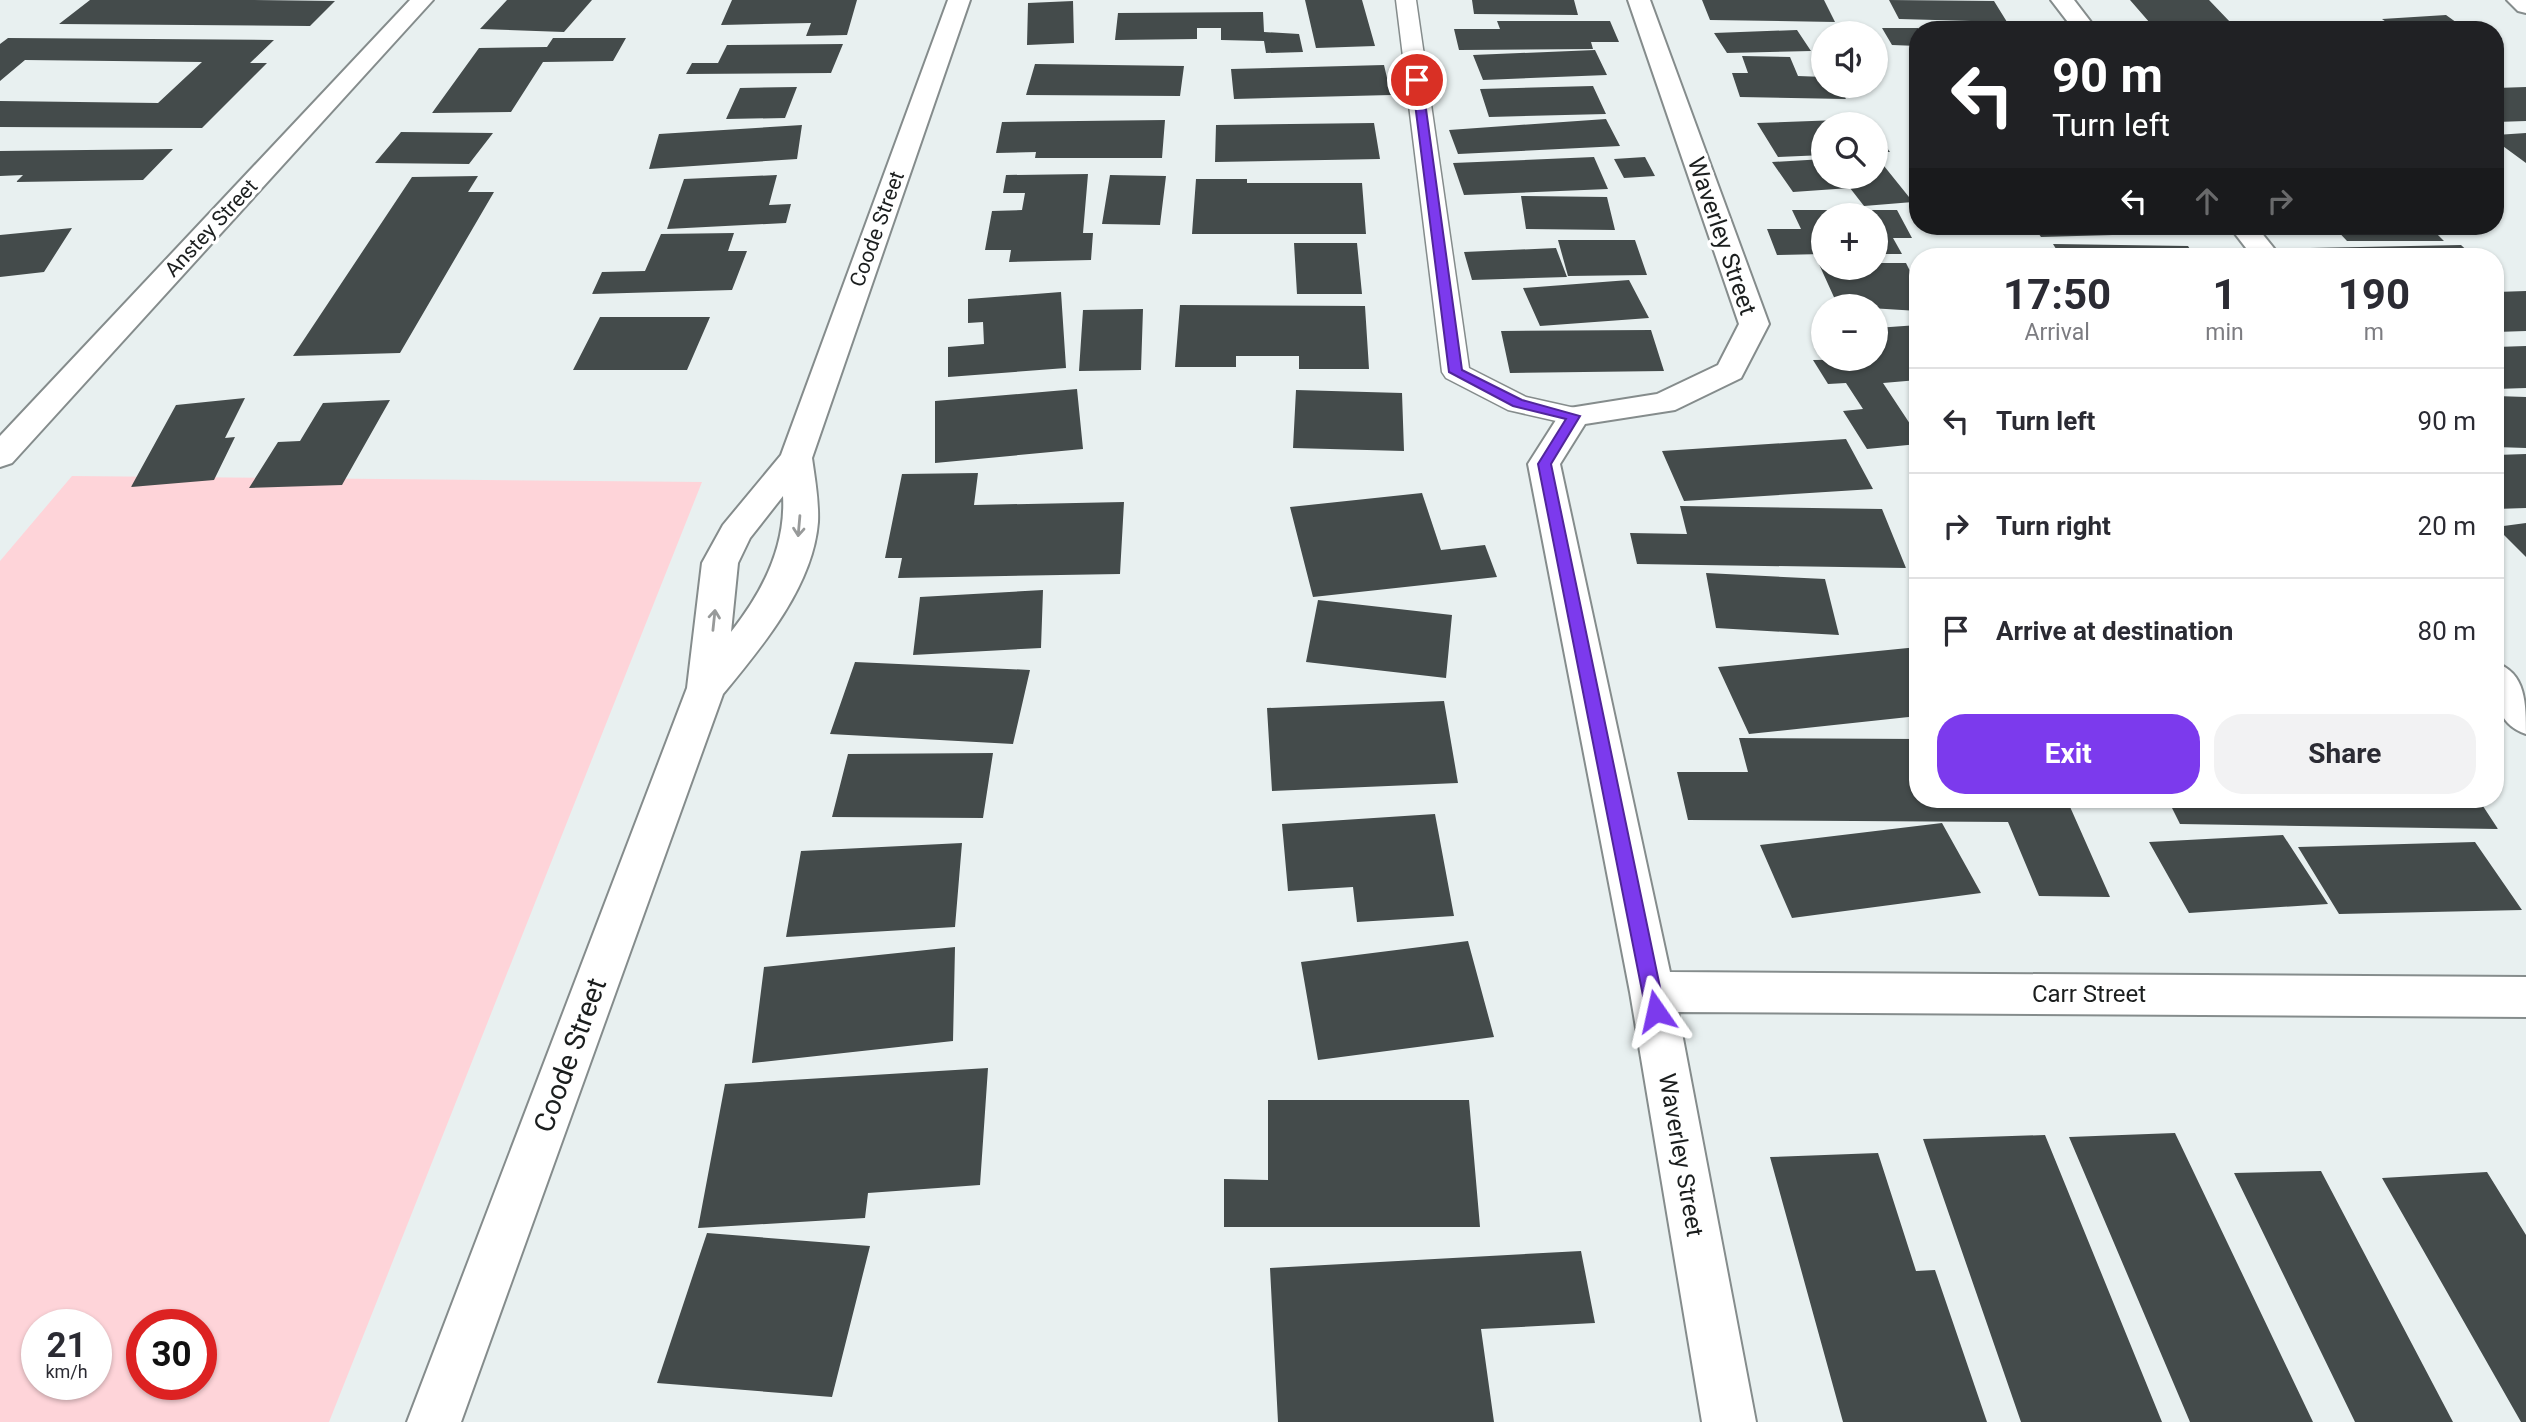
<!DOCTYPE html>
<html lang="en">
<head>
<meta charset="utf-8">
<style>
  body { margin:0; font-family:Roboto,sans-serif; background:#f2f2f3; color:#2b2b33; height:100vh; display:flex; flex-direction:column; font-size:26px; white-space:nowrap }
  * { box-sizing:border-box; margin:0 }
  p { font-size:23px; color:#7c7c81 }
  .icon { flex:none; width:38px; height:38px; fill:none; stroke:currentColor; stroke-width:2; stroke-linecap:round; stroke-linejoin:round }
  .map { position:relative; flex:1; overflow:hidden }
  .panel { position:absolute; left:1909px; top:248px; width:595px; height:560px; display:flex; flex-direction:column; background:#fff; border-radius:28px; box-shadow:0 2px 5px #0004 }
  .panel>* { flex:none }
  .hud { position:absolute; left:1909px; top:21px; width:595px; height:214px; border-radius:28px; box-shadow:0 2px 5px #0004; background:#202124; color:#fff; overflow:hidden }
  .buttons { position:absolute; left:1811px; top:21px; display:grid; gap:14px }
  .buttons a { display:grid; place-items:center; width:77px; height:77px; border-radius:50%; background:#fff; box-shadow:0 2px 5px #0004; font-size:35px }
  .speed { position:absolute; left:21px; top:1309px; display:flex; gap:14px; font-size:35px; font-weight:700; text-align:center }
  .speed>* { display:grid; place-content:center; width:91px; height:91px; border-radius:50%; background:#fff; box-shadow:0 2px 5px #0004; line-height:1 }
  .speed small { font-size:18px; font-weight:400 }
  .speed .limit { border:10px solid #d22; background:#fff; color:#111 }
  .pin { position:absolute; display:grid; place-items:center; width:60px; height:60px; color:#fff; margin:-30px; border:4px solid #fff; border-radius:50%; box-shadow:0 2px 7px #0007 }
  .me { position:absolute; width:77px; margin:-38px; rotate:349deg; stroke-linejoin:round; filter:drop-shadow(0 0 5px #0008) }
  .turn { display:flex; align-items:center; gap:24px; height:147px; padding:0 28px; font-size:32px }
  .turn .icon { width:91px; height:91px; stroke-width:2.5 }
  .turn b { display:block; font-size:49px; line-height:60px }
  .lanes { display:flex; align-items:center; height:66px; padding:0 28px; background:#0003; justify-content:center; gap:35px; direction:ltr }
  .lanes .off { opacity:.35 }
  .eta { display:flex; justify-content:space-evenly; align-items:center; height:119px; text-align:center }
  .eta b { font-size:42px; font-weight:700; line-height:49px }
  .cta { display:flex; gap:14px; margin-top:auto; padding:14px 28px }
  .cta a { flex:1; height:80px; border-radius:28px; background:#7c3aed; color:#fff; font-size:28px; font-weight:700; line-height:80px; text-align:center }
  .cta a+a { background:#f2f2f3; color:#2b2b33 }
  ul { padding:0; list-style:none }
  li { display:flex; align-items:center; gap:21px; height:105px; padding:0 28px; border-top:2px solid #e1e1e2 }
  li div { flex:1 }
  li b { display:block; font-size:26px }
  li em { font-style:normal }
  .map>svg:first-child { display:block }
</style>
</head>
<body>
<div class="map">
<svg width="2526" height="1422" viewBox="0 0 2526 1422">
  <rect width="100%" height="100%" fill="#e8f0f0"/>
  <path fill="#fed4d9" fill-rule="evenodd" d="M72,476l630,6 -373,940h-329v-861zM37,1325h59v59h-59zM142,1325h59v59h-59z"/>
  <path fill="#444b4b" d="M90,0h158l87,1 -25,25 -251,-2z
    M507,0h85l-28,32 -84,-3z
    M732,0h125l-10,35 -41,1 5,-13 -90,2z
    M1305,0h57l13,46 -59,2z
    M1472,0h102l4,15 -104,-1z
    M1702,0h122l11,22 -125,-2z
    M1889,0l105,1 13,21 -108,-3z
    M2130,0h79l22,23h-81z
    M1073,1l1,42 -47,2 1,-42z
    M1263,12l1,20 35,2 4,18 -37,1 -2,-12 -43,-1v-12h-24v11l-82,1 3,-27z
    M2446,15l21,15h-70l-15,-11z
    M1497,21h113l9,21h-28l2,7 -134,1 -5,-21h46z
    M2239,26l5,4h-38v-2z
    M1882,28h36v18l-26,-1z
    M1797,30l14,21 -84,2 -13,-20z
    M8,38l266,2 -24,23h17l-65,65 -202,-1v-26l158,2 44,-41 -177,-2 -25,21v-37z
    M553,38h73l-13,23 -70,1 -32,50 -79,1 47,-65 68,-1z
    M843,44l-12,29 -145,1 6,-11h26l9,-18z
    M1595,50l12,25 -124,5 -10,-25z
    M1742,56l48,1 8,19 26,1v9h16l6,13 -106,-2 -8,-24h16z
    M1035,64l149,2 -4,30 -154,-1z
    M1384,65l7,30 -157,4 -3,-30z
    M1593,86l13,28 -117,3 -9,-28z
    M797,87l-12,31 -59,1 14,-31z
    M2526,87v34l-30,1v-34z
    M1606,119l14,27 -162,8 -9,-24z
    M1866,119l4,5h-46v31l-46,2 -21,-34z
    M1165,120l-3,38h-127l1,-6 -40,1 6,-31z
    M1374,123l6,36 -165,3 1,-37z
    M802,125l-5,34 -148,10 10,-35z
    M401,132l92,1 -24,31 -94,-1z
    M1876,133l14,19h-14z
    M2526,133v30l-30,-22v-6z
    M173,149l-30,31 -127,2 7,-7 -23,1v-25z
    M1876,156l37,46 -49,4 -14,-18 -57,4 -21,-30 52,-3v18h52z
    M1594,157l14,32 -144,6 -11,-32z
    M1645,157l10,19 -31,2 -10,-19z
    M1088,174l-5,59h10l-2,27 -82,2 2,-12h-26l7,-39 30,-1 3,-17h-22l3,-18z
    M777,175l-8,30 22,-1 -5,19 -119,6 17,-50z
    M1110,175l56,1 -6,49 -58,-1z
    M478,176l-10,16h26l-94,161 -107,3 119,-179z
    M1196,179h51v4h115l4,51h-174z
    M1521,196l86,1 8,33 -89,-1z
    M1792,210h105l15,28h-19l9,16h-26v-39h-52v39l-47,1 -10,-26h34z
    M2033,226h145l6,7 -143,4z
    M2333,226h96l15,15h-97z
    M72,228l-28,44 -44,5v-42z
    M734,233l-6,18h19l-15,39 -140,4 10,-22 43,-1 16,-37z
    M1558,240h77l12,35 -79,1z
    M1294,243h63l5,51h-65z
    M2053,244l135,2 7,11h-134z
    M2461,245l13,12h-156l-8,-9z
    M1556,248l11,29 -95,3 -8,-28z
    M1818,262h6v6h52v-5h30l12,24v24l-80,-5z
    M1629,280l20,38 -109,8 -17,-38z
    M2526,291v40l-30,1v-40z
    M1061,292l5,76 -118,9v-30l36,-3 -1,-22 -15,1v-24z
    M1180,305l185,1 4,63h-70v-13h-63v11h-61z
    M1143,309l-2,61 -62,1 4,-61z
    M600,317h110l-23,53h-114z
    M1918,325v55l-35,3 35,53v8l-51,5 -24,-38 20,-2 -17,-26 -18,1 -15,-24 63,-1v-31z
    M1651,330l13,41 -154,2 -9,-42z
    M2526,346v42l-30,1v-42z
    M1077,389l6,60 -148,14v-62z
    M1296,390l106,3 2,58 -111,-3z
    M2496,396l30,1v51l-30,-1z
    M245,398l-20,40 10,-1 -21,43 -83,7 45,-82z
    M390,400l-48,85 -93,3 29,-46 22,-1 23,-38z
    M1846,439l27,50 -189,12 -22,-50z
    M2526,454v54l-30,1v-54z
    M978,473l-4,32 150,-3 -4,72 -222,4 4,-20h-17l17,-84z
    M1422,493l19,57 44,-5 12,32 -184,20 -23,-90z
    M1680,506l202,3 24,59 -269,-4 -7,-31 57,1z
    M2526,523v34l-30,-30z
    M1706,573l119,6 14,56 -123,-7z
    M1043,590l-2,58 -128,7 7,-58z
    M1318,600l134,15 -6,63 -140,-16z
    M1918,647v69l-169,18 -31,-67z
    M855,662l175,8 -17,74 -183,-10z
    M1444,701l14,82 -186,8 -5,-83z
    M1739,738l179,1v61h149l43,97 -71,-1 -31,-74 -320,-2 -11,-48h71z
    M993,753l-10,65 -151,-1 16,-63z
    M2168,800h311l19,29 -318,-5z
    M1435,814l19,102 -97,6 -4,-35 -65,4 -6,-67z
    M1942,823l39,70 -189,25 -32,-73z
    M2283,835l45,69 -139,9 -40,-71z
    M2475,842l47,68 -183,4 -41,-67z
    M962,843l-7,84 -169,10 15,-86z
    M1468,941l26,96 -176,23 -17,-98z
    M955,947l-2,94 -201,22 12,-96z
    M988,1068l-8,117 -112,8 -3,25 -167,10 27,-144z
    M1268,1100h201l11,127h-256v-48l44,1z
    M2175,1133l138,289h-123l-121,-285z
    M2045,1135l117,287h-141l-98,-283z
    M1878,1153l38,118 19,-1 52,152h-144l-73,-265z
    M2321,1171l132,251h-98l-121,-249z
    M2487,1172l39,63v187h-5l-139,-244z
    M707,1233l163,13 -38,151 -175,-14z
    M1581,1251l14,72 -114,6 13,93h-216l-8,-154z"/>
  <g fill="none" stroke-linecap="round" stroke-linejoin="round">
    <defs>
      <path id="lane" d="M1396,0h20l53,368 57,29 58,13 4,6 -4,6 -10,3 -66,-15 -62,-32 -4,-6z"/>
      <path id="street" d="M410,0h23l-421,463 -12,4v-31z
        M1628,0h22l119,324 -28,54 -66,32 -90,14 -25,40 110,508 856,5v40l-848,-5 78,410h-54l-72,-430 -102,-528 35,-55 94,-15 61,-29 21,-41z
        M2051,0h23l23,30h-23z
        M2507,0h19v13l-8,-2z
        M2229,226h27l25,31h-28z
        M2496,663c30,10 30,41 30,71 -32,-10 -33,-43 -30,-71z"/>
      <path id="secondary" d="M948,0h22l-158,458c3,21 7,43 6,64 -5,64 -56,125 -95,172l-262,728h-54l280,-734 15,-125 21,-38 58,-70zM783,496c3,51 -21,97 -52,136l7,-69 12,-25z"/>
    </defs>
    <use href="#lane" stroke="#858c8c" stroke-width="3"/>
    <use href="#street" stroke="#858c8c" stroke-width="4"/>
    <use href="#secondary" stroke="#858c8c" stroke-width="4"/>
    <use href="#lane" fill="#fff" fill-rule="evenodd"/>
    <use href="#street" fill="#fff" fill-rule="evenodd"/>
    <use href="#secondary" fill="#fff" fill-rule="evenodd"/>
  </g>
  <defs><path id="oneway-shaft" d="M-6 0H5M1.5-3L5.5 0L1.5 3" fill="none" stroke-width="1.6" stroke-linecap="round" stroke-linejoin="round" transform="scale(1.75)"/></defs>
  <g stroke="#989a9a">
    <use href="#oneway-shaft" transform="translate(799 526) rotate(95)"/>
    <use href="#oneway-shaft" transform="translate(714 620) rotate(-84)"/>
  </g>
  <path fill="#7c3aed" stroke="#51269a" stroke-width="2" d="M1417,77l5,3 40,290 60,30 58,16 -29,48 114,547 -3,6 -6,3 -7,-3 -3,-6 -108,-547 28,-45 -53,-13 -64,-34 -37,-292z"/>
  <g text-anchor="middle" dominant-baseline="central" stroke-width="7" stroke-linejoin="round" paint-order="stroke">
    <g font-size="21" fill="#1b1e1e" stroke="#fff">
      <text transform="translate(211 228) rotate(-47)">Anstey Street</text>
      <text transform="translate(877 229) rotate(-70)">Coode Street</text>
    </g>
    <g font-size="24" fill="#1b1e1e" stroke="#fff">
      <text transform="translate(1722 236) rotate(71)">Waverley Street</text>
      <text x="2089" y="994">Carr Street</text>
      <text transform="translate(1681 1155) rotate(80)">Waverley Street</text>
    </g>
    <g font-size="28" fill="#1b1e1e" stroke="#fff">
      <text transform="translate(570 1055) rotate(-70)">Coode Street</text>
    </g>
  </g>
</svg>
<div class="buttons">
<a><svg class="icon" aria-label="sound" viewBox="0 0 24 24"><path d="M4 9h4l5-4v14l-5-4H4zM17 9q2 3 0 6"/></svg></a>
<a><svg class="icon" aria-label="search" viewBox="0 0 24 24"><circle cx="10" cy="10" r="6"/><path d="M15 15l6 6"/></svg></a>
<a>+</a>
<a>−</a>
</div>
<div class="speed"><div>21<small>km/h</small></div><div class="limit">30</div></div>
<div class="pin" style="left:1417px;top:80px;background:#d93025"><svg class="icon" aria-label="arrive" viewBox="0 0 24 24"><path d="M6 21V4h12l-3 4 3 4H6"/></svg></div>
<svg class="me" style="left:1656px;top:1011px" viewBox="-20 -20 40 40"><path d="M0-17L14 15 0 8-14 15z" fill="#7c3aed" stroke="#fff" stroke-width="4"/></svg>
<div class="hud">
<div class="turn"><svg class="icon" aria-label="left" viewBox="0 0 24 24"><path d="M17 20v-9H6M10 6l-5 5 5 5"/></svg><div><b>90 m</b>Turn left</div></div>
<div class="lanes"><svg class="icon" aria-label="left" viewBox="0 0 24 24"><path d="M17 20v-9H6M10 6l-5 5 5 5"/></svg><svg class="icon off" aria-label="ahead" viewBox="0 0 24 24"><path d="M12 20V5M6 11l6-6 6 6"/></svg><svg class="icon off" aria-label="right" viewBox="0 0 24 24"><path d="M7 20v-9h11M14 6l5 5-5 5"/></svg></div>
</div>
<section class="panel">
<div class="eta">
<div><b>17:50</b><p>Arrival</p></div>
<div><b>1</b><p>min</p></div>
<div><b>190</b><p>m</p></div>
</div>
<ul>
<li><svg class="icon" aria-label="left" viewBox="0 0 24 24"><path d="M17 20v-9H6M10 6l-5 5 5 5"/></svg><div><b>Turn left</b></div><em>90 m</em></li>
<li><svg class="icon" aria-label="right" viewBox="0 0 24 24"><path d="M7 20v-9h11M14 6l5 5-5 5"/></svg><div><b>Turn right</b></div><em>20 m</em></li>
<li><svg class="icon" aria-label="arrive" viewBox="0 0 24 24"><path d="M6 21V4h12l-3 4 3 4H6"/></svg><div><b>Arrive at destination</b></div><em>80 m</em></li>
</ul>
<div class="cta"><a>Exit</a><a>Share</a></div>
</section>
</div>
</body>
</html>
